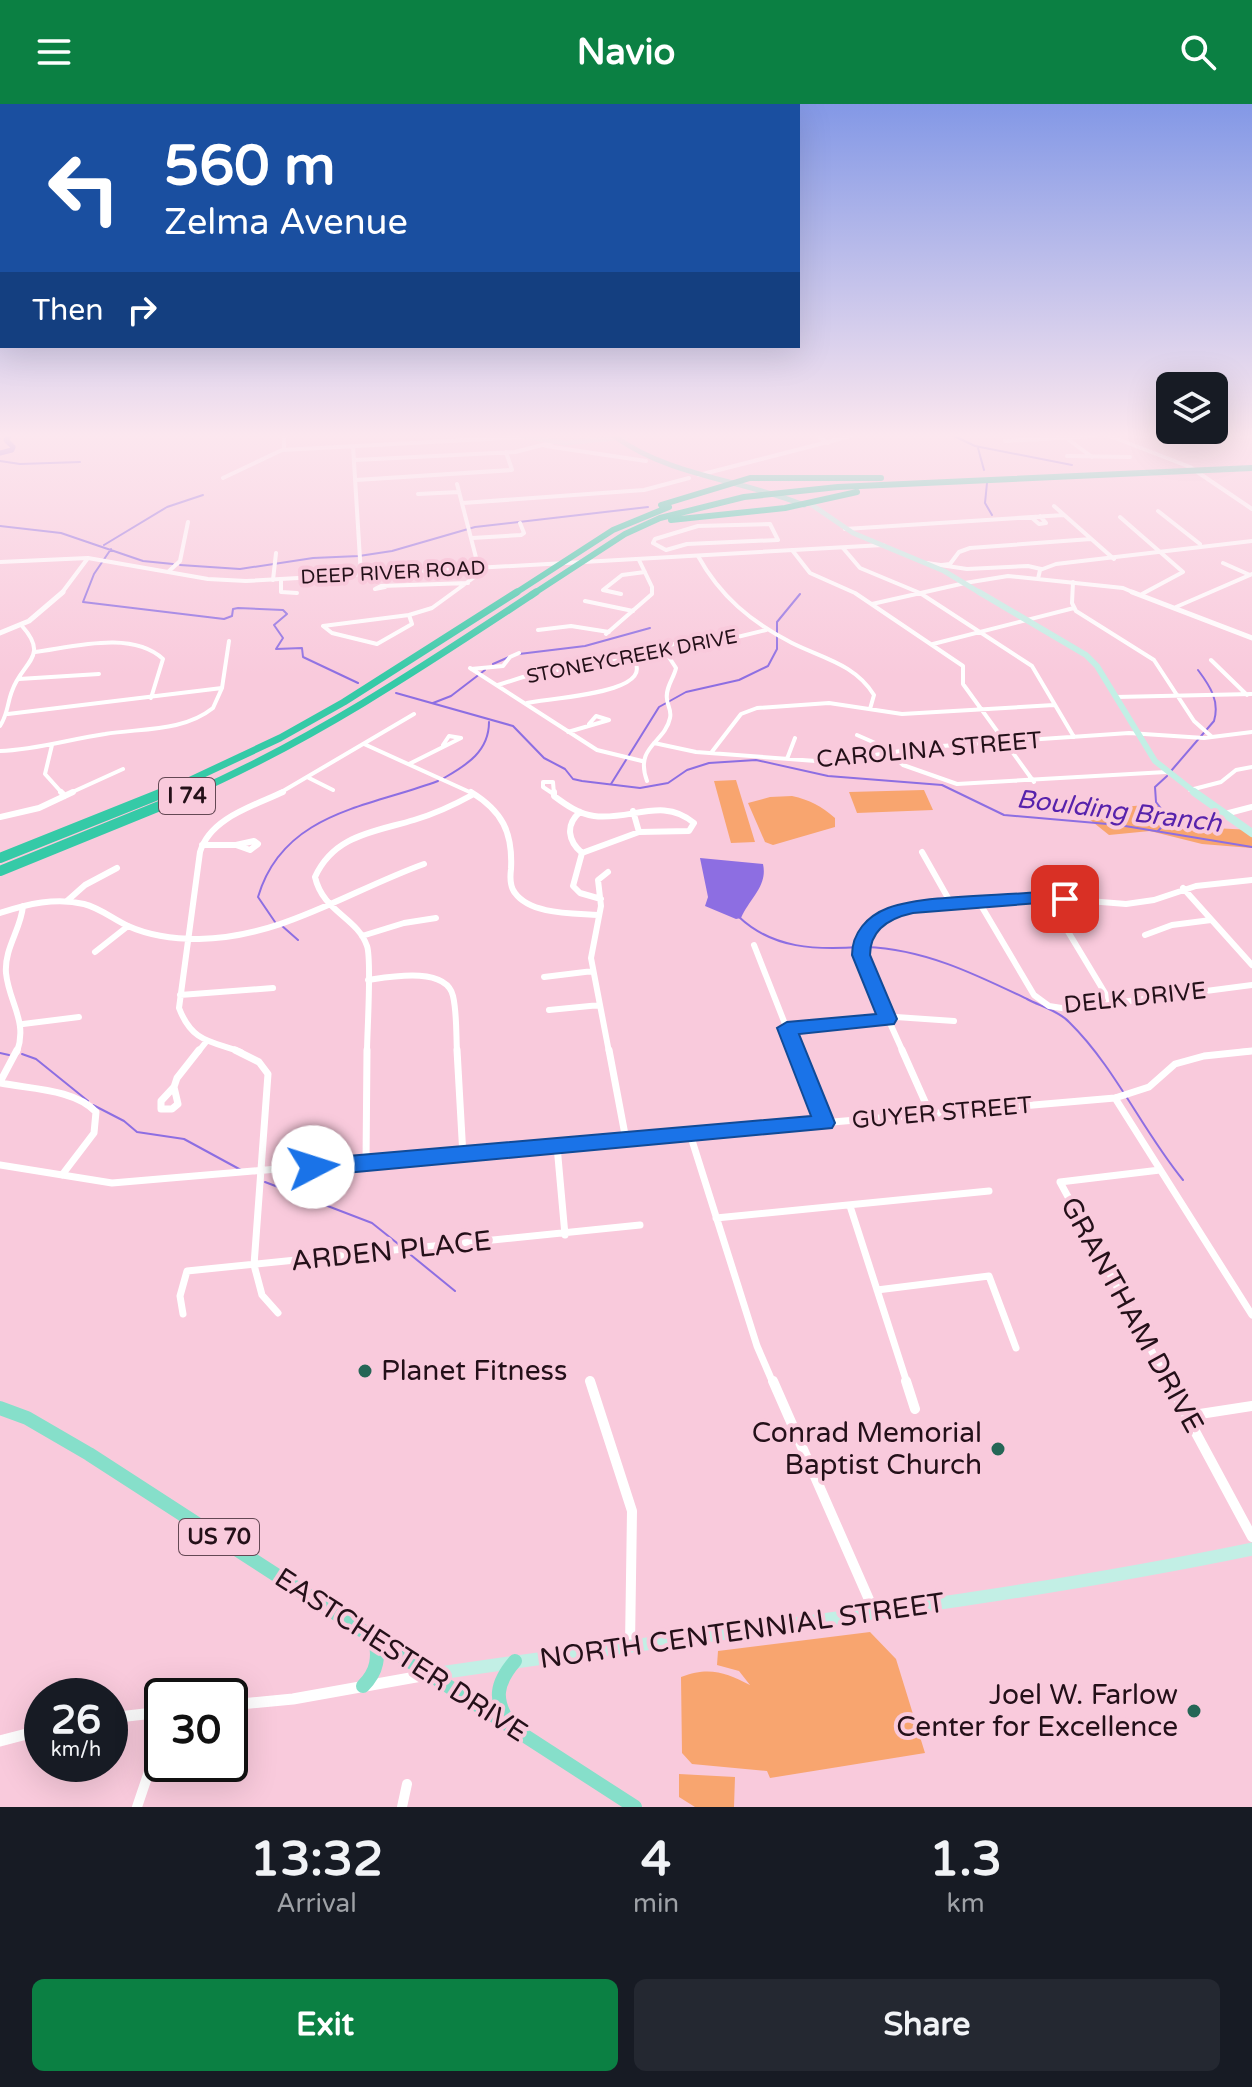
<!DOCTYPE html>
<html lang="en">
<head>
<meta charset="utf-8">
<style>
  body { margin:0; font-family:"Varela Round",sans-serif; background:#242831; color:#f1f3f6; height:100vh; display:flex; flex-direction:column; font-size:30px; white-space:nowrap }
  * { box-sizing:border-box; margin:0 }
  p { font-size:26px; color:#9ea1a6 }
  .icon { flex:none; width:44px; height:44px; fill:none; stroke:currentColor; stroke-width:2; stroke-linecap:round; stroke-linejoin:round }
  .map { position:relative; height:1703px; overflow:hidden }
  .side { display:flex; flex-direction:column; background:#171b24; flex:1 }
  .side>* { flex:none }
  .top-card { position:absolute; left:0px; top:0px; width:800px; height:244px; box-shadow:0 8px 32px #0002; background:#1a4fa0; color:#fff; overflow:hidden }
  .fabs { position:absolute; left:1156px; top:268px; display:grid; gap:16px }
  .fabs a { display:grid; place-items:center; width:72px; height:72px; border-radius:12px; background:#171b24; box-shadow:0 8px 32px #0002; font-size:40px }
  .speed { position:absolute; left:24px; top:1574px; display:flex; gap:16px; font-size:40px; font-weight:700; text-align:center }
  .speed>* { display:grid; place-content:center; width:104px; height:104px; border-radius:50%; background:#171b24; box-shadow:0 8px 32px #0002; line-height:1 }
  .speed small { font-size:20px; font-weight:400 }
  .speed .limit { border:4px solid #111; border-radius:12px; background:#fff; color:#111 }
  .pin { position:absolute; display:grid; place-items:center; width:68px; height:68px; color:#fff; margin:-34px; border-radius:16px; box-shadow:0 4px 12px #0006 }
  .me { position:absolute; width:88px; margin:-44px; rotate:85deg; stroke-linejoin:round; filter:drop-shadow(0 0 6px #0008) }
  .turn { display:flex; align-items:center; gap:28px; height:168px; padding:0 32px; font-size:36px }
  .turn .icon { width:104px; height:104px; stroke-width:2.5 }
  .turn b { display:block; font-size:56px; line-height:68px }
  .then { display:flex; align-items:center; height:76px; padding:0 32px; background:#0003; gap:16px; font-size:30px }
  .eta { display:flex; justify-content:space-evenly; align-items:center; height:136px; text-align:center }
  .eta b { font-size:48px; font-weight:700; line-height:56px }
  .button { display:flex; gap:16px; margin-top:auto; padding:16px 32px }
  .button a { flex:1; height:92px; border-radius:12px; background:#0b8043; color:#fff; font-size:32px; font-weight:700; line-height:92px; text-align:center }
  .button a+a { background:#242831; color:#f1f3f6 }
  header { display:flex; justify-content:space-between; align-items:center; height:104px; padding:0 32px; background:#0b8043; color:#fff; font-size:36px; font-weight:700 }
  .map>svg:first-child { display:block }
</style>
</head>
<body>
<header><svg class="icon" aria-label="menu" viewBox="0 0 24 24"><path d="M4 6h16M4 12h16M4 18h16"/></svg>Navio<svg class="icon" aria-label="search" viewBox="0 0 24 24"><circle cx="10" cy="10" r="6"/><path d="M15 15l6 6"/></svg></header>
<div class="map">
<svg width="1252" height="1703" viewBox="0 0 1252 1703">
  <rect width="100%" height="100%" fill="#f9cadc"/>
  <path fill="#f8a56f" d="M736,676l19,62 -24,1 -17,-62z
    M924,686l9,20 -76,3 -8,-21z
    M792,692c18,4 29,10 43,22v9l-62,18 -8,-3 -17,-39 22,-6z
    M1156,700l18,22 78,4v18l-50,-4 -52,-13 -41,4 -30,-24z
    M870,1528l26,27 29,94 -155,25 -3,-7 -75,-7 -10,-11 -1,-76c29,-11 45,-4 69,8l-11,-14 -22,-6 1,-14z
    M679,1670l56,3 -1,30h-39l-16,-10z"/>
  <path fill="#8d6ee2" d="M700,754l63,6c5,22 -14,35 -22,54l-5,1 -31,-13 3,-9z"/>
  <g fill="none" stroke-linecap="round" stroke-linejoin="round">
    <path stroke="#8d6ee2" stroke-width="2" d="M954,332l21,10 97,19
      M978,344l6,22
      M0,357l20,3 60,-2
      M987,379l-2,20 7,12
      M0,422l61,7 82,28 30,3
      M104,441l63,-38 36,-12
      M111,445l-17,25 -11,28 141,17 8,-3 1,-7 5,-1 45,2 4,4 -13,11 9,13 -7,11 26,-1 1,9 55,26
      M180,461l60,4 73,-11 46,-2 33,-5 83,-24 173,-20
      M519,550l66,-8 65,-18
      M493,560l16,-7
      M396,589l117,33 31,32 21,11 8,10 9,2 58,7 28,-5 19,-13 22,-7 47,-3 72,16 114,9 62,30 115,10 133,22
      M433,599l18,-7 34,-26
      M1171,667l43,-50c6,-20 -4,-35 -16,-51
      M444,674c23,-13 45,-27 45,-56
      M611,680l48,-77 27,-15 53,-12 29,-14 9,-17v-27l23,-28
      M1158,727l11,-12 -13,-17 -1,-15 12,-11
      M739,813c34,32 77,33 121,30
      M275,818l-17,-25c25,-85 111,-90 180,-116
      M281,821l17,15
      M866,843c58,2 109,27 161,52 13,7 32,12 42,23 46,45 73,108 114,158
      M0,949l9,2
      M22,950l14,5 52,42
      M93,1001l31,16 13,11 47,7 57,31
      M265,1078l107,41 30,24
      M406,1147l49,40"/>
    <path stroke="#8d6ee2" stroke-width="5" d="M0,349l12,-3 1,-3 -7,-7 3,-4"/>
    <path stroke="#fff" stroke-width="4" d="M284,332v14
      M818,332l10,7
      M1069,336l23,17
      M1005,337l88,-5
      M353,342l8,129
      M546,342l100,15
      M1067,352l63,1
      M355,356l160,-8 39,-10
      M223,374l59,-28 243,-13
      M356,376l156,-10 -6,-18
      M418,390l41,-2
      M463,399l181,-13 45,-12
      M1054,402l60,53
      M1158,407l42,33
      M1031,413l8,7 7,-1 -6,-7
      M1120,413l63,55 -41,22
      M770,420l8,16 -91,4 -21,6 -13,-7 2,-4 43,-13z
      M845,425l219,-14
      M472,434l49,-3 3,-2 -4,-10
      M843,444l17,20 60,25 112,73 42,71
      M792,446l18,23 45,20 108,73v18l71,98
      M698,452c22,40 53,66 94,87 30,15 63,21 82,52l-4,14
      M927,459l40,6 61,-3 13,3
      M1223,459l27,12
      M942,461l8,-1 9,-12 11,-4 121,-9
      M169,467l11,-10 8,-39
      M281,475v13l16,1
      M273,476l3,-27
      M1073,478l-1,21 4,8 78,49 40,61 18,16
      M385,483l-10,2 6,-3 87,-3
      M603,486l19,-15 23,-3
      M603,486l18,4
      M585,497l48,10
      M872,500l93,-21
      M1176,503l76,-33
      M409,511l3,9 -35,20 -45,-11 -9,-7z
      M409,511l23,-7 48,-35 -23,-89
      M538,526l33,-4 38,6
      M606,530l46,-40v-7l-13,-27
      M933,540l141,-36
      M35,548c38,-5 97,-22 128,7l-12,39
      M1211,556l36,35
      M470,564l127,82 45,11
      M471,565l32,-3 7,-9 9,-4
      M19,575l80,-5
      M498,581l25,-8 109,-19 41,-14 52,-4 41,-10
      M1116,593l136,-3
      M527,599c18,-5 135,-9 105,-45
      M8,610l214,-26 7,-47
      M0,622c8,-12 7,-22 12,-35 10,-29 38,-34 10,-65
      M568,628l41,-12 -13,-4 -7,8
      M857,631l25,11 21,19 54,19 209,-12
      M654,639l42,9 133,10 98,-15 202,-14 75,5 48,-6
      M364,640l110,50
      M52,641l-7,29 18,20
      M0,647c36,-1 70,-12 105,-17 36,-6 78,-2 108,-26l9,-20
      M711,649l30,-39 16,-6 72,-5 73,11 152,-9
      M787,655l8,-21
      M409,660l52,-26 -12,-2 -6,9
      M309,674l24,12
      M647,677c-13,-35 18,-38 23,-63 2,-8 -3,-13 -3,-19 -2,-11 7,-21 9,-31l-13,-20
      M1190,686l31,-8 15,-12 16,-3
      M552,689l-9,-6v-5h10l1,12
      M68,690l55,-25
      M278,690l136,-80"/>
    <path stroke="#fff" stroke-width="6" d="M61,688l4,4
      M471,688c31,19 42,40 40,77 -1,8 -1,18 4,24 16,22 59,20 83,22
      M554,688v4c12,9 25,18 40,20 36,5 69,-20 100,7l-5,8 -50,1 -57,21 -9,33 7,7 21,6
      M633,707l6,21
      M580,708c-15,13 -12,29 2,41
      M1225,710l27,-7
      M0,713l39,-9 34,-16
      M254,737l4,3 -8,6 -14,-5z
      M202,741h34
      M922,748l30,53
      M608,768l-10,8 3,26 -10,52 18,94
      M1183,784l69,77
      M1053,794l8,22 50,83
      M67,797l18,-16 32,-17
      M979,798l55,93 15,11 19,3 184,-24
      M0,809c27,-9 56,-16 84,-9 16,4 29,15 44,22 22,10 47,13 71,13 82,-1 150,-48 225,-75
      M1145,831l27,-10 39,-5
      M362,832l42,-13 32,-5
      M754,841l42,107
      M95,848l33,-26
      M544,873l49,-6
      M368,876c21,-3 78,-14 85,16 4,17 3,38 4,56
      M180,891l93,-7
      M549,906l51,-5
      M23,920l56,-7
      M787,924l109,-11 58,4
      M17,948c11,-31 -8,-49 -11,-79 -2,-24 15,-44 17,-67
      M198,948l8,-10
      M241,948c-31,-11 -49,-10 -62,-44l21,-156c10,-34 53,-46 83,-60
      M367,948c0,-20 5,-92 0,-106 -10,-29 -44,-34 -52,-69 19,-42 59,-45 99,-57 20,-6 40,-15 58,-25
      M903,948l-41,-91c-2,-30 13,-41 39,-51l138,-13 87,7 28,-4 42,-14 56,-6
      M1240,948l12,-1"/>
    <path stroke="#fff" stroke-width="7" d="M235,946l24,12 9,12 -14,191 8,30 16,18
      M457,946l6,106
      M609,946l17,90
      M795,946l29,73
      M902,946l28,63
      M0,978l17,-32
      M0,979c30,6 75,6 96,29l-2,21 -32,42
      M174,983l4,17 -6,5h-11v-8z
      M174,983l3,-9 22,-28
      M1115,994l137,217
      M690,1030l67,212 16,37
      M557,1042l8,89
      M366,1059l1,-113
      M0,1061l112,18 1003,-85 34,-11 26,-23 29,-8 48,-5
      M1160,1066l-100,12 109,201
      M850,1102l57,177
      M716,1114l273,-27
      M877,1186l112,-14 27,72
      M183,1210l-3,-18 7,-25 453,-46
      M590,1276l1,3"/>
    <path stroke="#fff" stroke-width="10" d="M590,1277l42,130 -2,134
      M773,1277l101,230
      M906,1277l9,28
      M1168,1277l84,156
      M1187,1312l65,-10
      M137,1703l25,-74
      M402,1703l5,-23"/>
    <path stroke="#fff" stroke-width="4" d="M1110,332l80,31 62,42
      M699,371l152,-39
      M0,458l88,-4 120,21 38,2 637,-36
      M1038,475l2,-9 16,-6 196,-23
      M965,479l43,-7 115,12 14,6
      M61,490l27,-36"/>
    <path stroke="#fff" stroke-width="5" d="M1132,488l120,46
      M0,529l29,-12 34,-29"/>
    <path stroke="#fff" stroke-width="11" d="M230,1601l63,-6 134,-24
      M110,1614l52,-6
      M0,1637l42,-11"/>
    <path stroke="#c2efe5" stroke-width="5" d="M522,332l43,7 60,-6
      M809,399l44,30 91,38 38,23"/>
    <path stroke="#c2efe5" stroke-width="6" d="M979,488l107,63 11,11 58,95 42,33"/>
    <path stroke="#c2efe5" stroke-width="8" d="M1194,688l58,41"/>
    <path stroke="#c2efe5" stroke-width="13" d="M433,1570c273,-41 548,-69 819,-125"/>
    <path stroke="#86dfca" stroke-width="5" d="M614,332c57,41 126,43 190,69"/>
    <path stroke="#86dfca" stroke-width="14" d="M0,1304l27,10 62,36 546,353
      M363,1582c15,-15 16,-29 12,-49
      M510,1620c-17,-24 -14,-41 5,-63"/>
    <path stroke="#35caa7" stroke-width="6" d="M661,401l89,-27h131
      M671,416l114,-12 72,-16
      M514,490l99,-64 56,-23
      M533,490l92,-60 35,-16 84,-21 94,-10 414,-19"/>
    <path stroke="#35caa7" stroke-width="7" d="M161,690l119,-56 64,-36 173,-110
      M190,690c123,-54 234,-128 346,-202"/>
    <path stroke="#35caa7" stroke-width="10" d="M0,754l165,-66
      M0,767l194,-79"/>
  </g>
  <linearGradient id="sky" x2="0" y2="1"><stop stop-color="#8398e6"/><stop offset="0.58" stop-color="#fce7ef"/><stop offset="1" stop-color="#fce7ef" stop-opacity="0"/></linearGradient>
  <rect width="1252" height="571" fill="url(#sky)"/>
  <path fill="#1a73e8" stroke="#114b97" stroke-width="2" d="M1039,788l26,2 9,5 -9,5 -26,-1 -126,10c-23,5 -43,16 -43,42l27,64 -3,5 -95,10 36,89 -3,5 -519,48 -7,-3 -4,-6 4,-6 7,-2 498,-43 -34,-88 10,-6 89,-8 -24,-59c0,-22 15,-39 36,-47 37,-13 109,-12 151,-16z"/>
  <g fill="#256656" stroke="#f9cadc" stroke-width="3">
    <circle cx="365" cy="1267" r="8"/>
    <circle cx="998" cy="1345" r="8"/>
    <circle cx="1194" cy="1607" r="8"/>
  </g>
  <g text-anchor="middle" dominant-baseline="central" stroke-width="8" stroke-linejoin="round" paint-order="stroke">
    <g font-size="20" fill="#241019" stroke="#f9cadc">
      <text transform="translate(393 469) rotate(-3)">DEEP RIVER ROAD</text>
      <text transform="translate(632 553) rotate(-11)">STONEYCREEK DRIVE</text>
    </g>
    <g fill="#f9cadc" stroke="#644854" stroke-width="2">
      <rect x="159" y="674" width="56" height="36" rx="6"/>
      <rect x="179" y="1415" width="80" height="36" rx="6"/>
    </g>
    <g font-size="22" font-weight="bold" fill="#241019">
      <text x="187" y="692">I 74</text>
      <text x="219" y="1433">US 70</text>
    </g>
    <g font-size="24" fill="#241019" stroke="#f9cadc">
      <text transform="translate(929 646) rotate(-5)">CAROLINA STREET</text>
      <text transform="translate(1135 894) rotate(-6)">DELK DRIVE</text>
      <text transform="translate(942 1009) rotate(-5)">GUYER STREET</text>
    </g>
    <g font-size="26" font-style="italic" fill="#5722ac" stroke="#f9cadc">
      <text transform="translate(1119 707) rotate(7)">Boulding Branch</text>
    </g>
    <g font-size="28" fill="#241019" stroke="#f9cadc">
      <text transform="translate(391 1147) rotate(-6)">ARDEN PLACE</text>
      <text transform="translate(1132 1211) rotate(61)">GRANTHAM DRIVE</text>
      <text transform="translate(742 1527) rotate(-8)">NORTH CENTENNIAL STREET</text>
      <text transform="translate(401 1551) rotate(33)">EASTCHESTER DRIVE</text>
    </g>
    <g font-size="28" fill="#241019" stroke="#f9cadc" text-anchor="end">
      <text x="381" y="1267" text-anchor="start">Planet Fitness</text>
      <text x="982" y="1329">Conrad Memorial<tspan x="982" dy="32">Baptist Church</tspan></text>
      <text x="1178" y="1591">Joel W. Farlow<tspan x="1178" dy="32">Center for Excellence</tspan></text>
    </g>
  </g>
</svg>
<div class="fabs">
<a><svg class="icon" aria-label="layers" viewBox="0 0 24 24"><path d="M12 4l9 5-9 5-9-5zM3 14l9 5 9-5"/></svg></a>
</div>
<div class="speed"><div>26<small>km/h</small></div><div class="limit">30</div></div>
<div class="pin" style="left:1065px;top:795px;background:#d93025"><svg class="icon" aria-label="arrive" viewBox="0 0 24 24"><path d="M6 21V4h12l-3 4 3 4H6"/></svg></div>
<svg class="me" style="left:313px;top:1063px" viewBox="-20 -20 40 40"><circle r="19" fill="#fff"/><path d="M0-13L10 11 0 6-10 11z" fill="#1a73e8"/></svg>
<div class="top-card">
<div class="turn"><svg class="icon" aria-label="left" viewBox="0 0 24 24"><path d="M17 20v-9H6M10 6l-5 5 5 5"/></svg><div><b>560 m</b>Zelma Avenue</div></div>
<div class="then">Then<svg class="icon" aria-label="right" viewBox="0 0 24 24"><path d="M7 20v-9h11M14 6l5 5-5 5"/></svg></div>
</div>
</div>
<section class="side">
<div class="eta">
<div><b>13:32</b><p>Arrival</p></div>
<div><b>4</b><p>min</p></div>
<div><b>1.3</b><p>km</p></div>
</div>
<div class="button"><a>Exit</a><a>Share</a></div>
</section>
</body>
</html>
